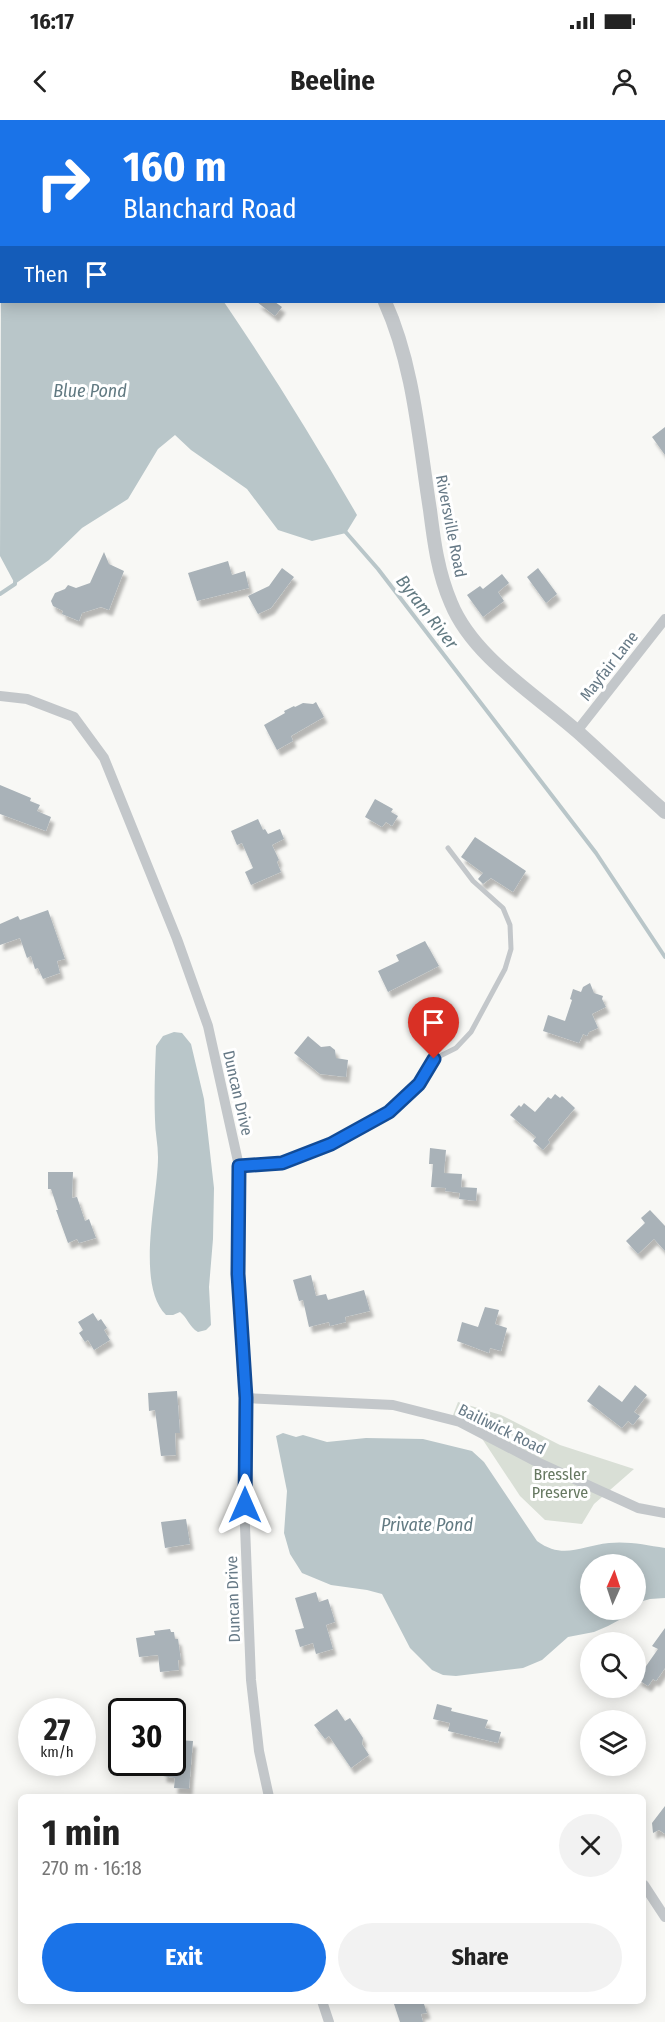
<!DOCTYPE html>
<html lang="en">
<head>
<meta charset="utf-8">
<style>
  body { margin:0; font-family:"Fira Sans Condensed",sans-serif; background:#f2f2f2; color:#222; height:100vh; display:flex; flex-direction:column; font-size:22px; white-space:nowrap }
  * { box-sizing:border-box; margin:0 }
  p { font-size:20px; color:#767676 }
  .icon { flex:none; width:33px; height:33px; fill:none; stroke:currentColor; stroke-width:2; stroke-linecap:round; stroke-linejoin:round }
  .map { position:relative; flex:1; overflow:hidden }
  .drawer { position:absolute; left:18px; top:1674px; width:628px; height:210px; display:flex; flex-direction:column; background:#fff; border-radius:9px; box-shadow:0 3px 15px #0003 }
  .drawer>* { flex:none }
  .guide { position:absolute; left:0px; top:0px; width:666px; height:183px; box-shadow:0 3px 15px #0003; background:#1a73e8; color:#fff; overflow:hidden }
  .needle { width:39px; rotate:3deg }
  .controls { position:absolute; left:580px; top:1434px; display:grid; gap:12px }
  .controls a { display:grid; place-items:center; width:66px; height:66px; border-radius:50%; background:#fff; box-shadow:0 3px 15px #0003; font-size:30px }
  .speed { position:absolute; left:18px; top:1578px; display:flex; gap:12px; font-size:30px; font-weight:700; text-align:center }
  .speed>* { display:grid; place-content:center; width:78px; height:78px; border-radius:50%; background:#fff; box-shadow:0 3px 15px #0003; line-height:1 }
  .speed small { font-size:15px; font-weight:400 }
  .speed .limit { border:3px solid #111; border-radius:9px; background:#fff; color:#111 }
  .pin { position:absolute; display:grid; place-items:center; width:51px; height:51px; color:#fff; margin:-62px -26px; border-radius:50% 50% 50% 0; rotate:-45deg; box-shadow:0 0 6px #0007 }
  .pin .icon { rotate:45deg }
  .me { position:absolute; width:66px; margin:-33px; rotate:0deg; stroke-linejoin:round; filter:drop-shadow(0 0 4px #0008) }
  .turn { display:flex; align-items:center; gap:21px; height:126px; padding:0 24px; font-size:27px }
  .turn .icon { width:78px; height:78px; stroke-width:2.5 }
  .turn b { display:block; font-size:42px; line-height:51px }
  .then { display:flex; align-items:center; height:57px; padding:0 24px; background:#0003; gap:12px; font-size:22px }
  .round { display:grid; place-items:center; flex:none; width:63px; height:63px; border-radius:32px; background:#f2f2f2 }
  .head { display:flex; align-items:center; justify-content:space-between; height:102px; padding:0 24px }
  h1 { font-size:36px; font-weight:700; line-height:45px }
  .action { display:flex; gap:12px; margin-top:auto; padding:12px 24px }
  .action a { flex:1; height:69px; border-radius:36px; background:#1a73e8; color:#fff; font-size:24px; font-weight:700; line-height:69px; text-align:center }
  .action a+a { background:#f2f2f2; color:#222 }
  .status { display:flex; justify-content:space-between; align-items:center; height:42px; padding:0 30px; background:#fff; direction:ltr }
  .status svg { height:16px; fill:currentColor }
  header { display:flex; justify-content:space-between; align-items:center; height:78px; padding:0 24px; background:#fff; font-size:27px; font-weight:700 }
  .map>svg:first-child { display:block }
</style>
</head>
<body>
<div class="status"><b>16:17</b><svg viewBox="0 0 49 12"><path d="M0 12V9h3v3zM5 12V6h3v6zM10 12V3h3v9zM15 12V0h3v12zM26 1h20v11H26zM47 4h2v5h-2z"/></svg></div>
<header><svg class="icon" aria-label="back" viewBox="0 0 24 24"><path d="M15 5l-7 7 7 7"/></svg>Beeline<svg class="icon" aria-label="person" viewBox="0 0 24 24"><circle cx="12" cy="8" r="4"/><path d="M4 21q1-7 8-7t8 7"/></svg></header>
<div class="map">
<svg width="665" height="1902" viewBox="0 0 665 1902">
  <defs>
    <filter id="shadow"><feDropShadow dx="3.5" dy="6" stdDeviation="1.5" flood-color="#0004"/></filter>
  </defs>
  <rect width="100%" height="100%" fill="#f8f8f5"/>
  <path fill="#d9dfd6" d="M458,1282l43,13 59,30 74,24 -40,35 -12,20 -37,-4 -25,-24 -41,-62 -29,-11z"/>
  <path fill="#b9c6c9" d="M1,157l1,25h222c47,69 91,140 133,213l-11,18 -34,8 -34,-11 -31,-41 -56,-39 -16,-15 -17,14 -30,50 -46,29 -33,32 -34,24 -15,-28z
    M174,912l8,1 9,11 13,55 10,89 -1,51 -4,48 2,38 -5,5 -8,2c-9,-5 -10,-14 -18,-20l-7,3h-7c-31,-31 -8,-118 -8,-158 0,-13 -3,-25 -3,-37 -1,-25 0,-50 1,-74l7,-10z
    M283,1313l13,4 7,-2 24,7 39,-4 57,1 49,12 12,11 53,79c26,19 44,5 72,2 19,-2 37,2 56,5v50l-15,1 -14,4v-39h-45v46h38l-8,9 -13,7 -14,6 -26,5 -26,23 -19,8 -67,8 -13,-1 -11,-5 -22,-22 -28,-54 -15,-4 -36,-5 -29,-12 -12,-19 -6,-21 3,-42 -11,-55z"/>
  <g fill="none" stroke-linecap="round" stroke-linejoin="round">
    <path stroke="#b9c6c9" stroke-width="4" d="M0,68l2,1
      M343,409l35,40 218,284 69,104
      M0,474l15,-10v-2"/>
  </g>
  <path fill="#a9b2b8" filter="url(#shadow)" d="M257,182h18l7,5 -7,9z
    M665,307v28l-13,-18z
    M104,432l5,12 15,7 -15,39 -8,-3 -19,6 -3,8 -17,-7 1,-3 -10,-5 -2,-5 4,-8 10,-4 3,-4 8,3 14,-5z
    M228,441l4,14 13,-4 4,17 -52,13 -9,-28z
    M282,448l12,9 -23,31 -13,6 -10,-18 21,-10z
    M538,448l19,26 -11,9 -19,-26z
    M502,454l7,9 -11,9 6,9 -21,16 -16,-22 13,-9 3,3z
    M316,582l8,15 -33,19 2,5 -16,9 -13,-25 21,-12 -1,-2 10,-5 1,1 8,-4 10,1z
    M0,665l31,13 -1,3 10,4 -3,6 14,6 -5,14 -46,-17z
    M375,679l18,10 -2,3 7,4 -6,10 -6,-4 -4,5 -17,-10z
    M258,699l5,11 2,-1 3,5 12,-5 4,10 -12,6 7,15 -2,2 4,10 -30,13 -6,-13 8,-4 -11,-25 -5,2 -6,-14z
    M475,717l51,34 -13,21 -22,-14 -8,6 -5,-5 5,-6 -22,-16z
    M48,790l17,49 -8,2 3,12 -17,6 -5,-11 -3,1 -4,-13 -4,2 -7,-20 -20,7v-21l18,-8 2,4z
    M425,821l14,25 -51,26 -10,-21 21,-10 -3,-6z
    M590,863l4,10 9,3 -1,3 4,8 -14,7 6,14 -9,4 -2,4 -4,-2 -4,9 -36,-12 5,-16 17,6 7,-21 -2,-1 3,-10 8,3 2,-5z
    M308,916l13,11 9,-1 5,4 1,8 12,2 -2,17 -26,-3 -26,-21z
    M555,974l5,4 2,-2 13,12 -27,32 2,2 -7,8 -10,-9 3,-4 -26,-22 9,-10 2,2 3,-4 11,9 13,-15 3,2z
    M430,1028l16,2 -2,23 18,1 -1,15v-2l16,1 -1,13 -17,-2 1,-6 -15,-2 1,-3 -15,-1 2,-23h-4z
    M48,1052h25l-1,26 5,-1 8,24 4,-2 7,19 -17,5 -2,-4 -9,4 -12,-33h2l-7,-21h-3z
    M650,1090l15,16v25l-11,-12 -16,15 -12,-13 19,-18 -4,-5z
    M311,1155l5,21 10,-2 2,6 36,-10 6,21 -25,6 1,5 -16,4 -1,-4 -20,5 -6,-27 -4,1 -6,-21z
    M485,1187l14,3 -4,14 12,4 -6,23 -11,-3 -1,5 -32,-12 5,-19 16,5z
    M93,1193l5,8 3,-2 6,9 -3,2 6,10 -16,10 -6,-10 -3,2 -6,-9 4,-3 -5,-8z
    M599,1265l23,17 13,-17 12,10 -13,17 6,4 -7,9 -5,-4 -6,7 -35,-27z
    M177,1271l3,42h-5l1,22 -15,1 -6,-46 -6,1 -1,-18z
    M186,1399l4,25 -25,4 -4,-26z
    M316,1472l3,10 9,-3 7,23 -9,3 7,24 -17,5 -3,-11 -13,4 -5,-17 9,-2 -9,-30z
    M665,1508v40l-9,13 -3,-2 -5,7 -11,-7 21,-30 -6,-3z
    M170,1509l1,3h3l1,7h3l3,21h-3l1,10 -19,2 -2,-17 -19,2 -3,-19 19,-3 -1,-4z
    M437,1584l15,4 -1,3 37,9 -3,8 16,4 -3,11 -50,-12 2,-8 -17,-4z
    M337,1589l8,12 5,-3 13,20 -1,6 7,11 -18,13 -22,-32 -4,3 -11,-14z
    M178,1620l15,1 -4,48 -15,-1 1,-10 -12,-2 1,-14h8v-13l4,1z
    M665,1686v28l-6,-4 -6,3 -1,-10z
    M393,1881h30l4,12 -6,1 2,8h-23z"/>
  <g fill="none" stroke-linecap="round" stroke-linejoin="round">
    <path stroke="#c3c7ca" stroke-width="5" d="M434,939l22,-11 15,-16 34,-63 6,-20 -1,-24 -7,-17 -30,-27 -25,-33"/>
    <path stroke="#c3c7ca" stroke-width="10" d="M0,576l27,3 47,18 30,41 73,181 31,87 31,140v107l6,125v128l6,154 8,71 10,46
      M577,611l88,-112
      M239,1046l43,-3 49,-19 58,-32 30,-28 15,-25
      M245,1278l148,7 67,17 75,39 103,47 27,5
      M644,1765l21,32
      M322,1881l7,21"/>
    <path stroke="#c3c7ca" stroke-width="14" d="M298,0l1,2
      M385,182c29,64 34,139 45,208 4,32 8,63 21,93 22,54 84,91 127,129 29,26 58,54 87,80"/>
  </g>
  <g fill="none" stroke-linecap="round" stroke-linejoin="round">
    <defs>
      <path id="route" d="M245,1385l1,-107 -8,-124 1,-108 43,-3 49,-19 58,-32 30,-28 15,-25"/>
    </defs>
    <use href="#route" stroke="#114b97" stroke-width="15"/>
    <use href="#route" stroke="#1a73e8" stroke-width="10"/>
  </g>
  <g text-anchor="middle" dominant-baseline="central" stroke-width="6" stroke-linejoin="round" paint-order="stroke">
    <g font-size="16" fill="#667986" stroke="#fff">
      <text transform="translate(451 406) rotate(79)">Riversville Road</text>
      <text transform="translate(609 546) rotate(-52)">Mayfair Lane</text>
      <text transform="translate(238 973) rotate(77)">Duncan Drive</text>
      <text transform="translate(502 1309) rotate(26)">Bailiwick Road</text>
      <text transform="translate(233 1479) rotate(-92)">Duncan Drive</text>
    </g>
    <g font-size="16" fill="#667861" stroke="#fff">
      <text x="560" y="1354">Bressler<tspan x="560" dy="18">Preserve</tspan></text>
    </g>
    <g font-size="18" font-style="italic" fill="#627a82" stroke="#fff">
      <text x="90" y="271">Blue Pond</text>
      <text transform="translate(427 492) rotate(52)">Byram River</text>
      <text x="427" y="1405">Private Pond</text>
    </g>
  </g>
</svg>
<div class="controls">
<a><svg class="needle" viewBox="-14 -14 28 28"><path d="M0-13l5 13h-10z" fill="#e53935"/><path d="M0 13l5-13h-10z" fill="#767676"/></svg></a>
<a><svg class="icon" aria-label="search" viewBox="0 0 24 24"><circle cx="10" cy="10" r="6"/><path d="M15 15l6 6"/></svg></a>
<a><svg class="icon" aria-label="layers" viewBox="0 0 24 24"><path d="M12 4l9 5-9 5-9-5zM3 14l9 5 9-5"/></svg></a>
</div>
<div class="speed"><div>27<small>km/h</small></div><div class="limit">30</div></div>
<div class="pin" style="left:434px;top:939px;background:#d93025"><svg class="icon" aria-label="arrive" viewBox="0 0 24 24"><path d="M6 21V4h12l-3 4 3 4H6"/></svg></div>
<svg class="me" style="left:245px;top:1385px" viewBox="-20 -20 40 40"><path d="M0-17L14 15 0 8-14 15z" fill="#1a73e8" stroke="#fff" stroke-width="4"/></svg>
<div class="guide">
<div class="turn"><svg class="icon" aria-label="right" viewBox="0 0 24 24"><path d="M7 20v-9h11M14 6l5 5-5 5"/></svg><div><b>160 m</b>Blanchard Road</div></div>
<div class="then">Then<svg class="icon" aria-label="arrive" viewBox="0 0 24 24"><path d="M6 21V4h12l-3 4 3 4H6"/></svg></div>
</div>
<section class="drawer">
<div class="head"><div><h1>1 min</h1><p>270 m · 16:18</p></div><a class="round"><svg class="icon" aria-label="close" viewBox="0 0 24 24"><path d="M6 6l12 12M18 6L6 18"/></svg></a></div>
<div class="action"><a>Exit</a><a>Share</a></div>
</section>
</div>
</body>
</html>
